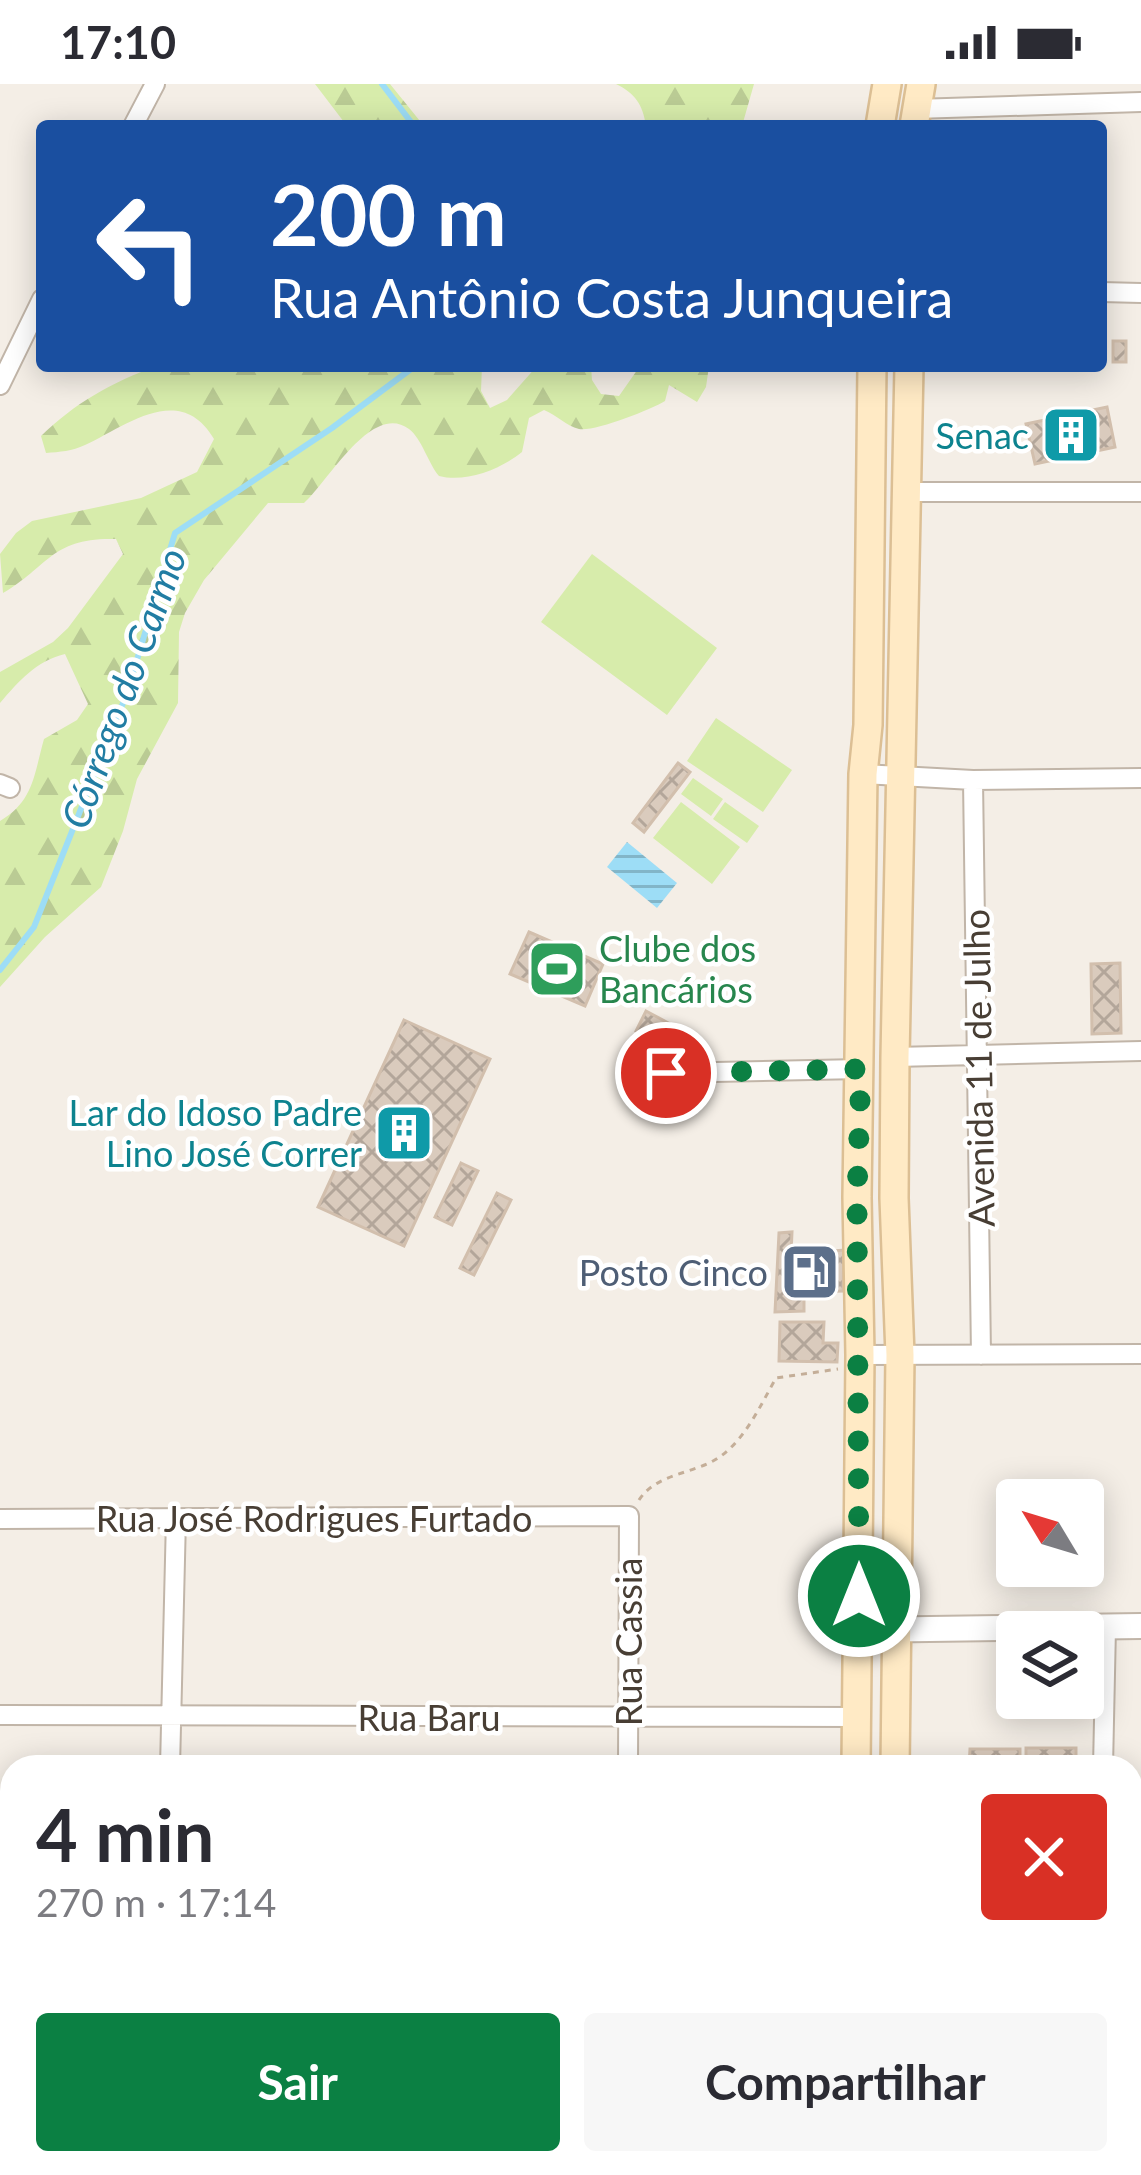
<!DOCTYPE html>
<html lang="pt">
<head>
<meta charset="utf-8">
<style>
  body { margin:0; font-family:Lato,sans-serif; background:#f7f7f7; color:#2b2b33; height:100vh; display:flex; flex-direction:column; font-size:45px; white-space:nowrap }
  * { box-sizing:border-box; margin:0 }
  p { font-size:39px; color:#7c7c81 }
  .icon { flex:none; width:66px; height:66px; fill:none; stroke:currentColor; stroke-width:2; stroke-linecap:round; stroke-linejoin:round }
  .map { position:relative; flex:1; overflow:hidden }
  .panel { position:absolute; left:0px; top:1671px; width:1143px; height:420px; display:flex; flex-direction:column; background:#fff; border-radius:36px 36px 0 0; box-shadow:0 6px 30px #0003 }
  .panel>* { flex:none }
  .banner { position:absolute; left:36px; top:36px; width:1071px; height:252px; border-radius:12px; box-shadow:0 6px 30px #0003; background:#1a4fa0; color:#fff; overflow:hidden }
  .needle { width:78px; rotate:308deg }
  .fabs { position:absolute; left:996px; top:1395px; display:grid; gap:24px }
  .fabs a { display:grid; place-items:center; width:108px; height:108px; border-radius:12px; background:#fff; box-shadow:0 6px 30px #0003; font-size:60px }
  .pin { position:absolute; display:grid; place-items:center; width:102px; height:102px; color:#fff; margin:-51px; border:6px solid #fff; border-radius:50%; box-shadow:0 3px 12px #0007 }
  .me { position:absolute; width:132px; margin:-66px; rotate:0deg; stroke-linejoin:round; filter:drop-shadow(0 0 9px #0008) }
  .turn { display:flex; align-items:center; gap:42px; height:252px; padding:0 36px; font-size:54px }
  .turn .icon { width:156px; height:156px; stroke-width:2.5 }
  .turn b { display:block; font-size:84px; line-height:102px }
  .round { display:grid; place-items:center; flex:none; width:126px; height:126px; border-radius:12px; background:#f7f7f7 }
  .overview { display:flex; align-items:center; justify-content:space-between; height:204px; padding:0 36px }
  h1 { font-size:72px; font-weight:700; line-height:90px }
  .primary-button { display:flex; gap:24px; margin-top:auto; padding:24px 36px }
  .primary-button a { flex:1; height:138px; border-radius:12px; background:#0b8043; color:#fff; font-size:48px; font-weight:700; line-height:138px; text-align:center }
  .primary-button a+a { background:#f7f7f7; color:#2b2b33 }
  .status { display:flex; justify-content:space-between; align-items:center; height:84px; padding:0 60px; background:#fff; direction:ltr }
  .status svg { height:33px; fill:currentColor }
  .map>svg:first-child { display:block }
</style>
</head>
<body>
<div class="status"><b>17:10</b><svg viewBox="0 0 49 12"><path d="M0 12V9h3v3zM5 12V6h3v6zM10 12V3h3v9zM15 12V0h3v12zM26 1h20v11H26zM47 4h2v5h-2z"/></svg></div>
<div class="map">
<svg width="1141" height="2091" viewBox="0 0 1141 2091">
  <defs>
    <pattern id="forest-firs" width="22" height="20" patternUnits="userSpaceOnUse" patternTransform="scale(3)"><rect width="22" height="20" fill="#d7ecab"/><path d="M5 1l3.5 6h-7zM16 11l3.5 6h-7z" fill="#bacb94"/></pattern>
    <pattern id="water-rules" width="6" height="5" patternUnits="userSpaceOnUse" patternTransform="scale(3)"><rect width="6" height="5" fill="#9dddf6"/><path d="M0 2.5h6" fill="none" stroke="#82b5c8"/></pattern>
    <pattern id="building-cross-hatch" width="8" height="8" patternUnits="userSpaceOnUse" patternTransform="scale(3)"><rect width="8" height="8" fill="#dacbbd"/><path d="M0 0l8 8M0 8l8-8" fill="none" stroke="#b3a69a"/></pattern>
  </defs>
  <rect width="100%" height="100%" fill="#f4eee6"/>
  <path fill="url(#forest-firs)" d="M315,0h75l34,42h-77z
    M616,0h138l-12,42h-96c-3,-21 -11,-33 -30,-42z
    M157,282h325l-1,25 9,17 17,-8 30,-34h54l1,14 9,14 18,2 21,-30h69l-3,21 -9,15 -28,-17 -4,16c-15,9 -71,31 -86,28 -13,-3 -22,-14 -35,-19l-15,8 -7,34c-21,17 -56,31 -83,24 -11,-13 -17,-37 -30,-47 -37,-28 -81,53 -105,74h-36l-64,77 -19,33 -6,19 -1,71 -41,76 -14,52 -22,56 -56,50 -45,50v-166c34,-20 34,-47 44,-82l33,-19 11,-16 -23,-50c-29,7 -46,27 -65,49v-31l53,-30 15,-14 55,-74 -7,-15c-64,-2 -67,27 -113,54l-3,-39 16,-21 16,-12 109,-23 56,-26 17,-33c-34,-58 -88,-13 -129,6 -13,6 -25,7 -39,8l-5,-17c34,-33 71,-54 116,-70z"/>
  <path fill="#d7ecab" d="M592,470l125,94 -50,67 -126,-93z
    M716,634l76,52 -29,42 -76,-51z
    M693,694l30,21 -12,17 -30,-22z
    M681,718l59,45 -28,37 -59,-46z
    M725,718l34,24 -12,17 -34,-24z"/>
  <path fill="url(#water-rules)" d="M627,758l50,41 -20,25 -50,-41z"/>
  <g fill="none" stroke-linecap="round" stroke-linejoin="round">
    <path stroke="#9dddf6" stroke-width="6" d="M382,0l32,42
      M0,886l34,-43 93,-234 48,-160 157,-105 83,-62"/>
  </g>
  <path fill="url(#building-cross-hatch)" stroke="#d2bfad" stroke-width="3" d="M1113,257h13v21h-13z
    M1107,323l8,40 -80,17 -9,-40z
    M678,679l12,9 -46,60 -11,-9z
    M529,848l74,32 -18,42 -75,-32z
    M1120,879l1,70 -29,1 -1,-70z
    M646,927l28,15 -11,19 -27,-14z
    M404,936l86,39 -86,187 -86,-39z
    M461,1079l17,8 -26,54 -17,-8z
    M497,1109l14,7 -37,75 -14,-7z
    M792,1148l-1,22 53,-4 -1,41 -39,1v19l-29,1 4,-79z
    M780,1238h44l-1,21h15l-1,19 -58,-1z
    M1026,1664h50v19l-50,-1z
    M970,1665h50v18h-51z
    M353,2079h57v5l-57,1z
    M527,2079h46v12h-46z"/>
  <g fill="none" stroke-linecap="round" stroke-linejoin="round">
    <defs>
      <path id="minor" d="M915,25l226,-7
        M133,42l22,-42
        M1101,208l40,1
        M0,301l42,-86
        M905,408h236
        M863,690l110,6 168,-2
        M973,696l8,575
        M0,700l10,4
        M895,973l246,-6
        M666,989l195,-4
        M860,1271l281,-1
        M0,1435l629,-3 -1,251
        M0,1631l858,2
        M170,1683l6,-249
        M1103,1683l3,-140
        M0,1826h12
        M1131,2008h10
        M0,2018l12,1
        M165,2079l1,12
        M624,2091l1,-12
        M1093,2091l1,-12"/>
      <path id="tertiary" d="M859,1546l282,-4"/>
      <path id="secondary" d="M880,42l7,-42
        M914,42l7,-42
        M856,1683l4,-412 -3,-158 6,-423 5,-49 4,-359
        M895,1683l5,-412 -6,-157 1,-141 14,-691
        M852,2091v-12
        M893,2091v-12"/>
    </defs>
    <use href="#minor" stroke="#c1b5a8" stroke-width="22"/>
    <use href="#tertiary" stroke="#c1b5a8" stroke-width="28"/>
    <use href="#secondary" stroke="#dcbf94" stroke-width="32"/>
    <path stroke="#c4ae98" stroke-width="3" stroke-dasharray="6 6" stroke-linecap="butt" d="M639,1416c16,-25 50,-26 74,-39 30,-16 47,-55 63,-83l62,-9"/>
    <use href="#minor" stroke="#fff" stroke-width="18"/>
    <use href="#tertiary" stroke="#fff" stroke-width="24"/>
    <use href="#secondary" stroke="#ffeac5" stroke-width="27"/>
  </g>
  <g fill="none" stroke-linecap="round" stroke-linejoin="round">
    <path stroke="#0b8043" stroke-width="21" stroke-dasharray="0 37.8" d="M666,989l195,-4 -4,128 2,399"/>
  </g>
  <defs>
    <symbol id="building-square" viewBox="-11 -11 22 22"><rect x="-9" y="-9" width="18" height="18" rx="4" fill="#0f9aa8" stroke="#fff"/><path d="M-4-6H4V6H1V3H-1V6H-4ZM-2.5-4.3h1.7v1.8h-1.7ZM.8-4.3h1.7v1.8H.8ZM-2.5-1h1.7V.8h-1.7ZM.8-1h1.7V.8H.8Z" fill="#fff"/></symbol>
    <symbol id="stadium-square" viewBox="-11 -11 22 22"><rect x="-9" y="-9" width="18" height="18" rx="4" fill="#2e9e5b" stroke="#fff"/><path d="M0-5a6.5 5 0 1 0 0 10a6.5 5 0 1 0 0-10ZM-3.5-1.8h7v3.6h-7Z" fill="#fff"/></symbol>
    <symbol id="fuel-square" viewBox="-11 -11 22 22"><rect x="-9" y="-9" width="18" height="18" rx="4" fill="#5c6f8a" stroke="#fff"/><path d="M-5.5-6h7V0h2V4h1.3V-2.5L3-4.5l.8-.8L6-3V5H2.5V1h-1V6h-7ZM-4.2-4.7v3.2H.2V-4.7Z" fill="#fff"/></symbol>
  </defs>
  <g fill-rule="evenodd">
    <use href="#building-square" x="1038" y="318" width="66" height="66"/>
    <use href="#stadium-square" x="524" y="852" width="66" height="66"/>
    <use href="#building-square" x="371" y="1016" width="66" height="66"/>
    <use href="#fuel-square" x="777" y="1155" width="66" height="66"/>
  </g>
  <g text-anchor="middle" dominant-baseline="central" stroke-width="9" stroke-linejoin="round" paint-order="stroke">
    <g font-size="36" fill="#0d838f" stroke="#fff" text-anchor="end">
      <text x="1029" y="351">Senac</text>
      <text x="362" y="1028">Lar do Idoso Padre<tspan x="362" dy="41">Lino José Correr</tspan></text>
    </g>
    <g font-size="36" fill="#27864d" stroke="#fff" text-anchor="start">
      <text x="599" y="864">Clube dos<tspan x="599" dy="41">Bancários</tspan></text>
    </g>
    <g font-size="36" fill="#483e34" stroke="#fff">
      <text transform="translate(978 984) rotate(-91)">Avenida 11 de Julho</text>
      <text x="314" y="1434">Rua José Rodrigues Furtado</text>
      <text transform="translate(628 1558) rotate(-90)">Rua Cassia</text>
      <text x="429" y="1633">Rua Baru</text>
    </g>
    <g font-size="36" fill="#4e5e75" stroke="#fff" text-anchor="end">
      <text x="768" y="1188">Posto Cinco</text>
    </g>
    <g font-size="39" font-style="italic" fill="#217da3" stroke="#fff">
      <text transform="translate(123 604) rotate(-70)">Córrego do Carmo</text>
    </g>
  </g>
</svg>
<div class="fabs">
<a><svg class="needle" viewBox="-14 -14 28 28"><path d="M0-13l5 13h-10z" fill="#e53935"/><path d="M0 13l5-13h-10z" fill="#7c7c81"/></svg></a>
<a><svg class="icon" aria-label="layers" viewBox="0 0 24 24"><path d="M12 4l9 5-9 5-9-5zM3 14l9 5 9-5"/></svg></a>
</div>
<div class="pin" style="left:666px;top:989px;background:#d93025"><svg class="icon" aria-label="arrive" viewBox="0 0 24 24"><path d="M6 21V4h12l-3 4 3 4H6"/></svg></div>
<svg class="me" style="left:859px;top:1512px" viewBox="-20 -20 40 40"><circle r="17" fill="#0b8043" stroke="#fff" stroke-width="3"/><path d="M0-11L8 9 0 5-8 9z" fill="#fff"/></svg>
<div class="banner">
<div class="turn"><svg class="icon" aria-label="left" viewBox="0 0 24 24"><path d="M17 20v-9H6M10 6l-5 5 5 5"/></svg><div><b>200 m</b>Rua Antônio Costa Junqueira</div></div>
</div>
<section class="panel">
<div class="overview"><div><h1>4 min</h1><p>270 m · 17:14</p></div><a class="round" style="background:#d93025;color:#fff"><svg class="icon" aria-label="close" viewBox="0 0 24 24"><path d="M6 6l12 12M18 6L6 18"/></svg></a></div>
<div class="primary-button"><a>Sair</a><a>Compartilhar</a></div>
</section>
</div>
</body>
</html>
